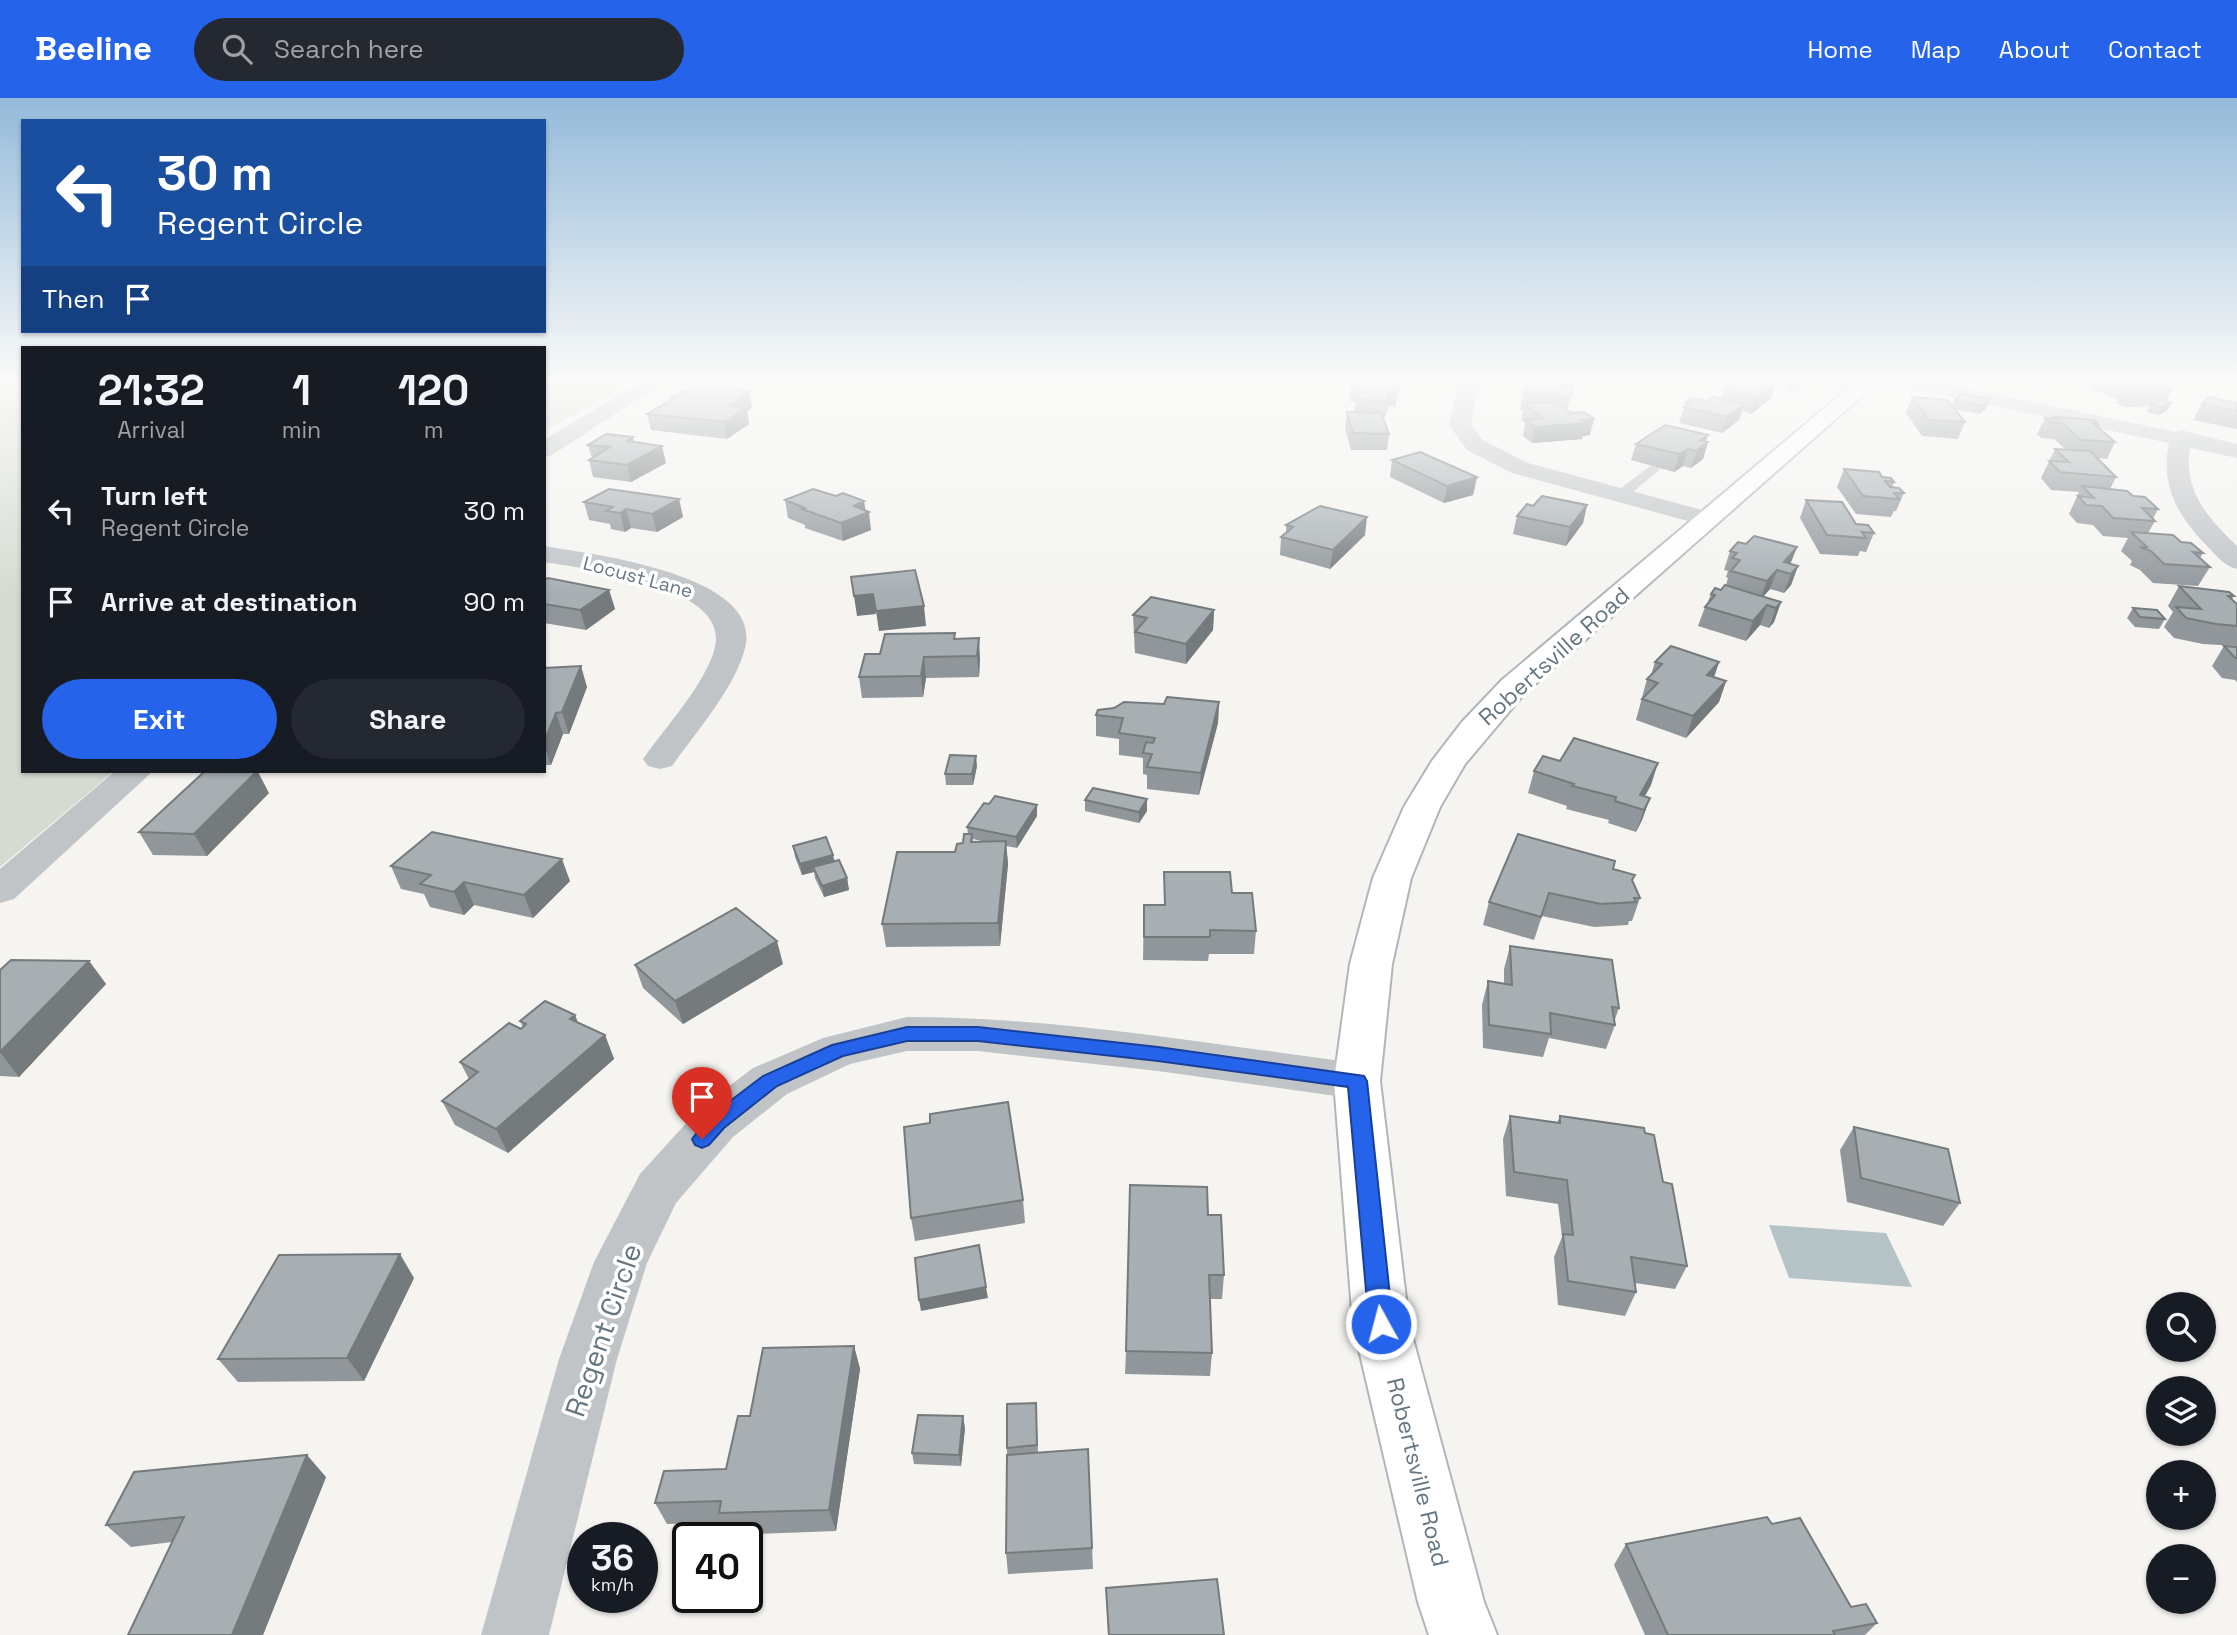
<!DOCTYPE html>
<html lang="en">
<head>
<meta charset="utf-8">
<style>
  body { margin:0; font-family:"Space Grotesk",sans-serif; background:#242831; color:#f1f3f6; height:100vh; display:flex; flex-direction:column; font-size:26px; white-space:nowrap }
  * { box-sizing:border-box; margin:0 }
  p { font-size:23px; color:#9ea1a6 }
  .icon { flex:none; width:38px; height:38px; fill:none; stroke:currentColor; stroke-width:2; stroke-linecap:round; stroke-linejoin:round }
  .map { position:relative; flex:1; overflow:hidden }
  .sheet { position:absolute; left:21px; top:248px; width:525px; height:427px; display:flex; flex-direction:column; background:#171b24; border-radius:0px; box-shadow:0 2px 5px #0004 }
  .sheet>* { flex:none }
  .banner { position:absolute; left:21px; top:21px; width:525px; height:214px; border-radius:0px; box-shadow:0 2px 5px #0004; background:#1a4fa0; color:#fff; overflow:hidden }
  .tools { position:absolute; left:2146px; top:1194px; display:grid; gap:14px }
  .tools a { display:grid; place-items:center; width:70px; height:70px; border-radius:50%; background:#171b24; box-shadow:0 2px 5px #0004; font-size:35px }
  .speed { position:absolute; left:567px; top:1424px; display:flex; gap:14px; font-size:35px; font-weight:700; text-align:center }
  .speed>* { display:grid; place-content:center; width:91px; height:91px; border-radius:50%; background:#171b24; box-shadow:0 2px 5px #0004; line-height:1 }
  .speed small { font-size:18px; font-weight:400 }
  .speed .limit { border:4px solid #111; border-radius:10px; background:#fff; color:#111 }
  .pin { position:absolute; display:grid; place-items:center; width:60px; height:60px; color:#fff; margin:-72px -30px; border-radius:50% 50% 50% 0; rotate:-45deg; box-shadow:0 0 7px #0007 }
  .pin .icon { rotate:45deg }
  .me { position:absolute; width:77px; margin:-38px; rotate:353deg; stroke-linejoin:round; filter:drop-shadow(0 0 5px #0008) }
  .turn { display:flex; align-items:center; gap:24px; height:147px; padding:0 21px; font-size:32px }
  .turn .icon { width:91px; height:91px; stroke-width:2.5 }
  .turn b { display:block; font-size:49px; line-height:60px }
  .then { display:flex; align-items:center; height:66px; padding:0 21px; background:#0003; gap:14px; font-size:26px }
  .eta { display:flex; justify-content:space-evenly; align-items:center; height:119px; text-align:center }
  .eta b { font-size:42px; font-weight:700; line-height:49px }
  .cta { display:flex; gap:14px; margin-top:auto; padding:14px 21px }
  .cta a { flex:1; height:80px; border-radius:42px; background:#2563eb; color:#fff; font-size:28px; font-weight:700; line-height:80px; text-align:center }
  .cta a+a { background:#242831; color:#f1f3f6 }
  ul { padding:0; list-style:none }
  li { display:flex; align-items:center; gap:21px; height:91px; padding:0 21px }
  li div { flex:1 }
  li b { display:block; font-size:26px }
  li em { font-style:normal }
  header { display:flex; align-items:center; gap:42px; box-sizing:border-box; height:98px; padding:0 35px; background:#2563eb; color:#fff }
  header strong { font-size:33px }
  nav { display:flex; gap:38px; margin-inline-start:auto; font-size:24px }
  .search { width:490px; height:63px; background:#242831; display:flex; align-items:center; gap:18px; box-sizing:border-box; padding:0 24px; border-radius:38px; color:#9ea1a6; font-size:26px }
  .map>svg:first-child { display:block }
</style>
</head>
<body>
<header>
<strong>Beeline</strong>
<div class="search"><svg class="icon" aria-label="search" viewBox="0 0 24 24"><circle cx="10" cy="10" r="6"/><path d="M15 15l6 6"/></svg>Search here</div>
<nav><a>Home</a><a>Map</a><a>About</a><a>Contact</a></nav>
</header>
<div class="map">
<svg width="2237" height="1537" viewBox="0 0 2237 1537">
  <rect width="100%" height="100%" fill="#f5f4f1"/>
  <path fill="#d6dbd2" d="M0,281h23v393h90l-113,95z
    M544,281h93l-93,53z"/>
  <path fill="#b6c3c6" d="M1769,1127l117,8 26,54 -123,-9z"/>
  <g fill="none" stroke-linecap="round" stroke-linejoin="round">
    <defs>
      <path id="secondary" d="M1859,281h22l-357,315 -59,70 -25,43 -29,71 -19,86 -12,117 29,243 75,278 13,33h-68l-11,-33 -65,-278 -19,-243 16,-117 23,-86 31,-71 28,-46 30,-39 40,-42z"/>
    </defs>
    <use href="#secondary" stroke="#b0b6ba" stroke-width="4"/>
    <path fill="#c0c4c7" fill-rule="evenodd" d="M1798,281h37l30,6 1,3 -6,4 -50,-10 -13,12h-10v-6z
      M1653,366l7,4 -2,3 -35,29h-10l-3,-3 3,-3z"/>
    <path fill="#c0c4c7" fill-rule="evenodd" d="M645,281h24l-117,76 -8,2v-17z
      M1459,281h20l-8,46 12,15 45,23 189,51 4,5 -4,5 -9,3 -9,-3 -187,-51 -45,-23 -18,-25z
      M1884,281h40l252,53 5,-2 56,14v14l-47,-10c-7,43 18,70 47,98v23c-13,-3 -20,-13 -30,-23 -29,-30 -47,-60 -38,-103l-275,-58z
      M544,448c47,8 220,28 201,102 -10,40 -49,84 -73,118l-12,3 -12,-3 -5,-7c21,-30 64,-77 72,-112 15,-62 -130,-78 -171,-85z
      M114,674h38l-138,127 -14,4v-34z
      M907,919c150,0 301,27 450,46l17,5 6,13 -6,13 -17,5 -199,-28 -180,-20h-71l-57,13 -63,30 -54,43 -57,66 -29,60 -30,96 -68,276h-68l78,-276 35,-97 46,-88 59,-65 54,-41 70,-30z"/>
    <use href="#secondary" fill="#fff" fill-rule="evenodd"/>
  </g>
  <path fill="#90969a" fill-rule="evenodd" d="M1397,281v3h3l-3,16 -2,9 -7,-1 -3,11h-2l6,17 -2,16h-36l-6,-22 2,-16h7l2,-10 -7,-1 2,-15z
    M1528,281h48l-3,10h-1l-5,21 23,25 -7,1 -1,3 -50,4 -9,-7 2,-13 -4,-3 2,-10h-3l3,-16z
    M1737,281h40l-3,3h2l-5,16 -20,16 -10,-3 -2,9 -17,13 -43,-10 7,-21 21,-1 14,-2 2,-9 16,-10z
    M2008,281h31l-3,7h-19z
    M2093,281h50l29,10 -6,12 1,10 -9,4 -11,-3 3,-6 -25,1 -9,-4 2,-3 -29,-12z
    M749,294l3,16 -5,3 2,13 -22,15 -76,-9 -4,-16 24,-14v-3z
    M1912,299l40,9 3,-6 35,-1 -3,8 -7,7 -26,-5 11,13 -7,17 -36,-3 -16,-23z
    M2237,305v26l-44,-9 9,-16z
    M2055,319l43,7 -1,2 18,16 -8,17 -10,-1 19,19 -6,12 23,7 25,13 -5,10 2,2 -7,12 33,9 22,11 -3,5 10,9 -12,19 -45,-3 -13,-13 -10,-5 2,-4 -11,-10 7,-13 -25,-2 -10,-11 -16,-2 -8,-9 10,-22 -28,-2 -10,-12 14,-29h10l-11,-10 -13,-1 -4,-4 8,-16 10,1z
    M633,339l1,5 32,21 -35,19 -38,-5 -4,-17 3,-2 -4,-13z
    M1708,344l-5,17 -12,9 -8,-2 -9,6 -43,-12 5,-16z
    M1392,362l85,17 -4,18 -29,8 -54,-26z
    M1844,371l38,8 12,5 -2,6 12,5 -8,18h-2l-3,6 -35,-3 -19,-27z
    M679,401l4,18 -26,15 -26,-4 -6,4 -14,-3 -1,-5 -21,-4 -5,-18z
    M785,402l80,10 6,20 -28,11 -38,-13v-3l-17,-7z
    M1806,402l68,33 -8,19 -6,-1 -2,5 -38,-2 -20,-36z
    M1587,407l-4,18 -17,23 -53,-12 4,-18 16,-10z
    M1286,427l79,10 -35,34 -50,-14 1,-18 5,-4z
    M1746,446l51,3 -7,17 8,2 -7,19 -7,8 -14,-4 -7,8 18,5 -7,20 -5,6 -9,-3 -14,16 -48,-15 7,-19 2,-3 4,-10 10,-4 5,-5 2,-7 -2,-1 2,-6 -4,-1 6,-19z
    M544,482l65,10 6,19 -29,21 -42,-7z
    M2179,488l55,10 -2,3 5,5v42l-34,-2 -29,-6 -10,-11 9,-15 -5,-6z
    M2133,510l32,11 -6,10 -24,-2 -8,-9z
    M1214,512l-1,20 -27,34 -51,-11 -2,-38z
    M955,541l25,19 -1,19 -53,1 -3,19 -61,1 -3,-21 21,-23z
    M2224,548l13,1v35l-2,-2 -13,-2 -10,-12z
    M1655,564h64l-5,15 12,4 -7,21 -33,36 -50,-18 11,-41 4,-4z
    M544,570l43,19 -18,47h-6l-12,31h-7z
    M1219,604l-1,21 -19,72 -52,-6v-14l-4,-1v-16l-24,-3v-16l-23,-3v-21l68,-11z
    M977,668l-4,19h-27l-1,-11z
    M1534,673l117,14 -6,11 5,2 -8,22 -6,12 -28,-9 1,-3 -43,-11 1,-3 -39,-13z
    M269,695l-62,63 -54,-1 -14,-23z
    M1147,701v12l-8,12 -54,-12v-11z
    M1037,718l-20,32 -11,-2 2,18 -8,82 -114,1 -4,-23 81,-81 5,-9 -1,-7zM973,741l13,3h-13z
    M793,748l42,15 12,17 2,12 -25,7 -9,-19 -1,-6 -12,3 -7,-18z
    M391,768l179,15 -37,37 -59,-13 -10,10 -34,-8 -6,-13 -23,-5z
    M1613,771l20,12 7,17 -8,23h-3l-1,4 -34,2 -52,-11 -8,24 -51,-15 6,-23z
    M1164,774l68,21 24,38 -2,23h-45l-1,7 -65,-1 1,-55h20z
    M1510,848l109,62 -5,14 1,3 -9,24 -57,-11 -6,19 -60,-9 -1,-43 6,-24 16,3v-15z
    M89,863l17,23 -87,93 -19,-1v-106z
    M783,866l-100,60 -40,-36 -8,-23z
    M575,917l3,8 27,12 9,24 -106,94 -53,-28 -13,-24 27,-22 -9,-17 61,-33 2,-2 -3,-6z
    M1510,1018l47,7 3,-7 85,17 18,49 24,84 -12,23 -40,-6 1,9 -11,24 -67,-11 -4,-48 8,-20 -4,-33 -52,-8 -3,-57z
    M1854,1029l106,76 -17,23 -96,-24 -7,-52z
    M1023,1102l2,23 -110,18 -4,-23z
    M1208,1117l16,60 -2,24h-12l2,54 -2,23 -85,-2 1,-23z
    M414,1180l-50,103 -126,1 -20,-23z
    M854,1248l6,23 -24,162 -108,4 -5,-12 -56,1 -12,-21 71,-34 24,-53z
    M1036,1305l2,50 50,-4 5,120 -85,5 -2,-21 1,-105z
    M965,1330l-4,38 -47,-2 -2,-11z
    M326,1379l-63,158h-135l44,-93 -41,5 -25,-22z
    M1772,1426l79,83 26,16 -12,12h-220l-31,-70 12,-21z
    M1106,1490l118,47h-116z"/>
  <path fill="#757a7d" d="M1400,284l-3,16 -2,9 2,-16z
    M1776,284l-5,16 -20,16 5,-16z
    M746,292l1,4 2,-2 3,16 -5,3 2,13 -22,15 -3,-17 4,-16z
    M1390,293l-2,15 -3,11 2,-16z
    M1990,301l-3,8 -7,7 3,-8z
    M2171,305l-4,8 -9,4 4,-8z
    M1744,306l-5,16 -17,13 5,-16z
    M1594,321l-4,16 -7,1 -1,3 -50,4 3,-16z
    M1708,337l-3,10 3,-3 -5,17 -12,9 9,-28z
    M662,348l4,17 -35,19 -4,-17z
    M1688,351l-5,17 -9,6 5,-18z
    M1477,379l-4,18 -29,8 3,-17z
    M679,401l4,18 -26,15 -5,-18z
    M864,403l2,12 3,-1 2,18 -28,11 -2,-18 13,-17z
    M1587,407l-4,18 -17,23 4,-19z
    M626,411l5,19 -6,4 -5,-19z
    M1367,419l-2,18 -35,34 3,-19z
    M1797,449l-7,18 -6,-3z
    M1798,468l-7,19 -7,8 7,-19z
    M1777,472l-7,19 -10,11 7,-19z
    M609,492l6,19 -29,21 -6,-20z
    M873,496l3,20 -19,2 -3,-20z
    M1781,504l-7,20 -5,6 7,-20z
    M1767,507l-7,20 -14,16 7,-20z
    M924,508l2,20 -47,5 -3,-20z
    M1214,512l-1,20 -27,34v-20z
    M979,540l1,20 -1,19 -2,-21z
    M924,559l2,21 -3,19 -2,-21z
    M1719,564l-7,21 -5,-8z
    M581,568l6,21 -18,47 -7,-22z
    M1726,583l-7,21 -33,36 7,-22z
    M1219,604l-1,21 -19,72 2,-22z
    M556,615l7,21 -12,31 -7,-20v-3z
    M976,658l1,10 -4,19 -1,-11z
    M1658,665l-7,22 -13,23 2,-13z
    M256,674h2l11,21 -62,63 -13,-22z
    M1650,700l-8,22 -6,12 8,-22z
    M1147,701v12l-8,12v-11z
    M1037,707v11l-20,32 -1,-11z
    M1006,743l2,23 -8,82 -2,-23z
    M833,757l3,12h-23l1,5 -12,3 -2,-11z
    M562,761l8,22 -37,37 -9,-23z
    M847,780l2,12 -25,7 -2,-11z
    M464,784l10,23 -10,10 -10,-23z
    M777,843l6,23 -100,60 -8,-23z
    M89,863l17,23 -87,93 -19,-25z
    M575,917l9,24 -14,-20z
    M605,937l9,24 -106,94 -12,-24z
    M400,1156l14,24 -50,103 -17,-23z
    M986,1189l2,11 -67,13 -2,-11z
    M854,1248l6,23 -24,162 -7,-21z
    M963,1318l2,12 -4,38 -2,-11z
    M307,1357l19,22 -63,158h-31z"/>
  <path fill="#a7afb3" stroke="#757a7d" stroke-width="2" d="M1354,281h42l-1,3h5l-3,9h-7l-3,10 -31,-2 5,-12 -10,-1z
    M1528,281l35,1 -2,6 11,1 -2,11 -47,-4z
    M1740,281h23l13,3 -20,16 -33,-8z
    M2112,281h31l29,10 -39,2 -9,-3 8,-1z
    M694,289l52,3 -3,2h6l-21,14 18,2 -22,14 -77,-8 29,-17h-5z
    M1962,296l28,5 -7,7 -28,-6z
    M1713,299l31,7 -17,13 -43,-10 6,-5h-4l5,-4 16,3z
    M1912,299l35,3 18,22 -36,-2z
    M2209,299l28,6v8l-35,-7z
    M2160,302l11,3 -9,4 -11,-3z
    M1555,304l16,11 13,-1 10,7 -13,1 5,3 -51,4 -9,-7 17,-2 -19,-14z
    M1347,314l34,1 8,21 -36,-1z
    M2055,319l39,3 4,4 -5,-1 22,19 -34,-2 -19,-17 -13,-1 -4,-4 13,1z
    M1665,327l43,10 -8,5 8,2 -12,9 -8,-2 -9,5 -43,-10z
    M606,336l27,3 -6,4 35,5 -35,19 -38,-5 21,-13 -22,-2z
    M2055,351l35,2 26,26 -56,-5 -11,-11 20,1z
    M1420,354l57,25 -30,9 -55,-26z
    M1844,371l35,3 3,5 9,1 3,4 -9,-1 5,6 9,1 5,5h-10l5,6 -36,-3z
    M2082,388l45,5 6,5 12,1 13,12 -16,-1 13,13 -42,-3 -11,-12 -16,-1 -8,-9 16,2z
    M609,391l70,10 -27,15 -26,-5 -6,4 -14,-2 7,-4 -29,-5z
    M813,391l23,7 7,-3 21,8 -10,5 15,6 -28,11 -39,-14 3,-1 -20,-8z
    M1542,398l45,9 -17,22 -53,-11 10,-12 6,2z
    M1806,402l36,2 14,22 12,1 6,8 -12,-1 4,6 -39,-3z
    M1320,408l47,11 -34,33 -52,-13 12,-10 -7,-2z
    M2131,434l42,3 8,7 10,1 12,10 -10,-1 17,15 -46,-3 -13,-13 -11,-4h7z
    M1754,438l43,11 -13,15 14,4 -7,8 -14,-4 -10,11 -36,-10 9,-11 -8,-2 5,-5 -7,-2 8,-9 8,2z
    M915,472l9,36 -48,5 -3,-17 -19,2 -3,-19z
    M548,480l61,12 -29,20 -36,-6v-24z
    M1725,487l56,17 -5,6 -9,-3 -14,16 -48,-14 10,-12 -4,-1 4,-6 6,2z
    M2179,488l50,6 5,4h-6l9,8v22l-21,-2 -30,-6 -10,-11 25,2z
    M1151,499l63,13 -28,34 -51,-12 12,-14 -14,-3z
    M2133,510l24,2 8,9 -25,-2z
    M955,535l-1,6 25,-1 -2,18 -53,1 -3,19 -62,1 6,-23h15l5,-20z
    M1671,548l48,16 -12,13 19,6 -33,35 -51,-17 16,-16 -11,-4 15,-15 -7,-2z
    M2224,548l13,1v11h-2z
    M581,568l-19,46 -6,1 -12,29v-74z
    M1167,599l52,5 -18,71 -54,-6 5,-13 -9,-1 3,-11 7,1 2,-5 -36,-5 4,-15 -27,-3 2,-5 16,-2 10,-6 40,2z
    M1574,640l84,25 -18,32 10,3 -6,12 -29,-9 1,-4 -44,-11 2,-2 -40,-13 9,-15 17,5z
    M950,657l26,1 -4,18h-27z
    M204,674h52l-62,62 -55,-2z
    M1093,690l54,11 -8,13 -54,-12z
    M995,698l42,9 -21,32 -49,-10 17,-24 5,1z
    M432,734l130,27 -38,36 -60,-13 -10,10 -34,-8 11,-9 -40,-9z
    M964,736h8l-1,8 35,-1 -8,82 -116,1 15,-72h58l2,-8 6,-1z
    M1518,736l97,27 -2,8 22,6 -3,5 8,18h-6l2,4 -35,2 -52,-11 -8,24 -52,-15z
    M826,739l7,18 -33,9 -7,-18z
    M839,762l8,18 -25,8 -9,-19z
    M1164,774h66l2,21h20l4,38 -46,-1v7h-66v-32h21z
    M736,810l41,33 -102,60 -40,-36z
    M1510,848l102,14 7,48 -7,-1 3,18 -65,-12 1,21 -62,-9 -1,-44 24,4z
    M11,862l78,1 -89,91v-82z
    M545,903l30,14 -5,4 35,16 -109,94 -54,-28 36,-29 -18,-10 49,-39 12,6 5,-5 -6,-3z
    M1008,1004l15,98 -112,18 -7,-91 26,-4v-9z
    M1510,1018l50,7v-7l84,12 1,5 9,2 9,47 9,2 15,82 -56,-9 5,35 -68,-11 -5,-47 10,1 -6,-55 -53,-8z
    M1854,1029l94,22 12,54 -99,-25z
    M1130,1087l77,2 1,28h13l3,60h-15l3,78 -86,-2z
    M979,1147l7,42 -67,13 -4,-42z
    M400,1156l-53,104 -129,1 61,-104z
    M854,1248l-25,164 -110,3 2,-12 -66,2 9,-32 62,-2 12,-53h12l13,-68z
    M1036,1305l1,42 -30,3v-44z
    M918,1317l45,1 -4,39 -47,-2z
    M1088,1351l4,99 -86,5 1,-98z
    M307,1357l-75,180h-104l56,-118 -78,8 28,-53z
    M1767,1419l5,7 28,-6 51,89 15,-3 11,19 -44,8 2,4h-167l-42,-91z
    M1217,1481l7,56h-115l-3,-47z"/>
  <linearGradient id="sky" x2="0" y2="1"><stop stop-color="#94bada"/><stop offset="0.57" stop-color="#fafaf9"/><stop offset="1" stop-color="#fafaf9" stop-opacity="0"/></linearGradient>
  <rect width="2237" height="496" fill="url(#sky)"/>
  <path fill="#2563eb" stroke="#184099" stroke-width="2" d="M907,929h71l180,20 206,29 3,5 26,243 -4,7 -8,3 -8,-3 -4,-7 -21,-237 -190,-26 -180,-20h-71l-64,15 -66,30 -53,42 -15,17 -7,3 -7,-3 -3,-6 17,-22 54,-41 69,-31z"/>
  <g text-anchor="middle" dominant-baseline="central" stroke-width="7" stroke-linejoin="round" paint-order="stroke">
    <g font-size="19" fill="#647681" stroke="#fff">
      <text transform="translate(638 479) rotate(15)">Locust Lane</text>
    </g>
    <g font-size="23" fill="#647681" stroke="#fff">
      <text transform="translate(1554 558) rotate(-42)">Robertsville Road</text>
      <text transform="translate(1418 1374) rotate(76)">Robertsville Road</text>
    </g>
    <g font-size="28" fill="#647681" stroke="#fff">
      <text transform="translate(603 1232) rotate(-71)">Regent Circle</text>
    </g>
  </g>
</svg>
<div class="tools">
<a><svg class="icon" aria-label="search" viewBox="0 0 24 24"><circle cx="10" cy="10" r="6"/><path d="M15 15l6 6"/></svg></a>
<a><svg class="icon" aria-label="layers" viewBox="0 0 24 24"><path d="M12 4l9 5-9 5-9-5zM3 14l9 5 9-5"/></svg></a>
<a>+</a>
<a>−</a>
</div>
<div class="speed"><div>36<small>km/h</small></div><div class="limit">40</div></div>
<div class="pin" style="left:702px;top:1041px;background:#d93025"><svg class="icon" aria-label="arrive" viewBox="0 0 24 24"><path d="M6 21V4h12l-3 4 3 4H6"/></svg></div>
<svg class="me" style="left:1381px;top:1226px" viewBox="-20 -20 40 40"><circle r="17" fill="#2563eb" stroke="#fff" stroke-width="3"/><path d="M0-11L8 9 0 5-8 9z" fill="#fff"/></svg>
<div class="banner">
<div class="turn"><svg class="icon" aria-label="left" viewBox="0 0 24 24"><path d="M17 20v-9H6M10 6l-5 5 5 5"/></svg><div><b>30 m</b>Regent Circle</div></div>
<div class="then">Then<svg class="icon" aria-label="arrive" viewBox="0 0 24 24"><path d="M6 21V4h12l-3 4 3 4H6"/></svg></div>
</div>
<section class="sheet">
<div class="eta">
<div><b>21:32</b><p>Arrival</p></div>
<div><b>1</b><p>min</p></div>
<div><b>120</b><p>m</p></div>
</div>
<ul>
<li><svg class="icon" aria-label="left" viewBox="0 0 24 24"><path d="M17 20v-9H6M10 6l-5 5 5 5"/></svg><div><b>Turn left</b><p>Regent Circle</p></div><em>30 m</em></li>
<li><svg class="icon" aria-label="arrive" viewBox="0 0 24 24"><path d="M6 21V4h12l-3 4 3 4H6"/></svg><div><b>Arrive at destination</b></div><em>90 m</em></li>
</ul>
<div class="cta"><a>Exit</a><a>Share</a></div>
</section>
</div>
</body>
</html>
